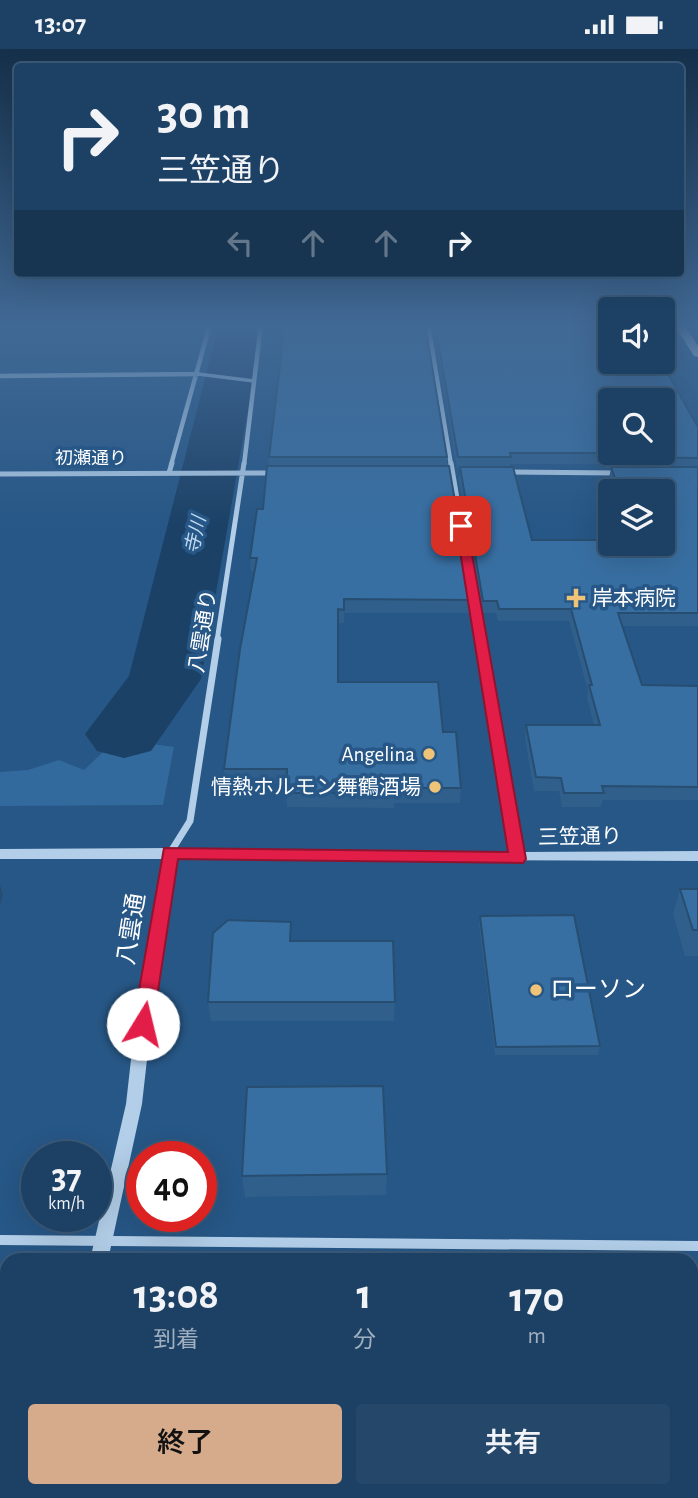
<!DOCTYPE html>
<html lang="ja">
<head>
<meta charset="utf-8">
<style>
  body { margin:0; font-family:"Alegreya Sans","Noto Sans JP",sans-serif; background:#25486a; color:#f1f3f6; height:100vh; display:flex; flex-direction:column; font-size:26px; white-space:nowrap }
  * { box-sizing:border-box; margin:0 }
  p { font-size:23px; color:#a0afbf }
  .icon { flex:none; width:38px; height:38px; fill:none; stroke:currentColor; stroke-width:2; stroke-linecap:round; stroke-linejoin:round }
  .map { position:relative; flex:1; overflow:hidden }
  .drawer { position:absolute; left:0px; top:1204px; width:698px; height:245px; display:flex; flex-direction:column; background:#1d4164; border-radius:21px 21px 0 0; box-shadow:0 7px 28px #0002,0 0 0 2px #3b5a78 }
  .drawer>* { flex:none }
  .hud { position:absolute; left:14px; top:14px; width:670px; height:214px; border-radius:7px; box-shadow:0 7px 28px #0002,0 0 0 2px #3b5a78; background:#1d4164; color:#f1f3f6; overflow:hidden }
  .tools { position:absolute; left:598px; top:248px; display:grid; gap:14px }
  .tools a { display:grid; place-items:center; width:77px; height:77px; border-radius:7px; background:#1d4164; box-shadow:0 7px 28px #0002,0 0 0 2px #3b5a78; font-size:35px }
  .speed { position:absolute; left:21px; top:1092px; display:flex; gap:14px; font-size:35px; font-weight:700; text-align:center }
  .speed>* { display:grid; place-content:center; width:91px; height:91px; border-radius:50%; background:#1d4164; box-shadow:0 7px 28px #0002,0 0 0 2px #3b5a78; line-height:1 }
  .speed small { font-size:18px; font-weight:400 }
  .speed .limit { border:10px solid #d22; background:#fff; color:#111 }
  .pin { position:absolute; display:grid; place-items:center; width:60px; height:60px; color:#fff; margin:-30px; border-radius:14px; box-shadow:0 4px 10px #0006 }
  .me { position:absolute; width:77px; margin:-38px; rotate:9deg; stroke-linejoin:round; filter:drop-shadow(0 0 5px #0008) }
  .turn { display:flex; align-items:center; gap:24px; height:147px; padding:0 28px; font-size:32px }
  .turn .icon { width:91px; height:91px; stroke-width:2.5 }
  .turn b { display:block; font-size:49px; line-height:60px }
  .lanes { display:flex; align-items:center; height:66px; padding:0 28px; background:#0003; justify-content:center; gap:35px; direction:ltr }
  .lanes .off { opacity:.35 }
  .eta { display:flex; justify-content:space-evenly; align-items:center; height:119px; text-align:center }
  .eta b { font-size:42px; font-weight:600; line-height:49px }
  .primary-button { display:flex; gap:14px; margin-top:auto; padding:14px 28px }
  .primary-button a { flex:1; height:80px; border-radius:7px; background:#d6ab8b; color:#111; font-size:28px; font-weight:600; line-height:80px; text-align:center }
  .primary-button a+a { background:#25486a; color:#f1f3f6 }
  .status { display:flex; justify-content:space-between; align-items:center; height:49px; padding:0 35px; background:#1d4164; direction:ltr }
  .status svg { height:19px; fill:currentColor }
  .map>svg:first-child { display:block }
</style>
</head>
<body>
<div class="status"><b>13:07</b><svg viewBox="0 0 49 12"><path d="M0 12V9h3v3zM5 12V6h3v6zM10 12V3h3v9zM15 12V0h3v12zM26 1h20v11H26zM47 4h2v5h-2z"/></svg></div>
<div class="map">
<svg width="698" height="1449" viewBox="0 0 698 1449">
  <rect width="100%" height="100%" fill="#275786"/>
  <path fill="#326a9d" d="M117,690l57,8 -11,58 -163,1v-34l28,-2 31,-10 25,10z"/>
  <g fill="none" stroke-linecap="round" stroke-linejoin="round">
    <path fill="#1c4166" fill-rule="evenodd" d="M219,275h44l-62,355 -50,72 -27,7 -27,-7 -12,-17 44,-58z"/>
    <path stroke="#b2cee8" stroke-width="3.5" d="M198,325l56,7"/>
    <path stroke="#b2cee8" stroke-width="4.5" d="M428,275l23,141
      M0,327l198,-2
      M171,416l39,-141
      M244,416l17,-141"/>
    <path stroke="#b2cee8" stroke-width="5" d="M451,414l30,178
      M506,423l111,1
      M169,424l3,-10
      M0,425l274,-1
      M217,592l27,-178"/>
    <path stroke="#b2cee8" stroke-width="7" d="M480,590l37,220
      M170,804l20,-32 28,-182"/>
    <path stroke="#b2cee8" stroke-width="10" d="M0,1191l698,6"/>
    <path fill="#b2cee8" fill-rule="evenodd" d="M170,799l353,4 175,-1v10l-522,-2 -25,165 -9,80 -34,156h-18l36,-156 9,-80 27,-165h-162v-10z
      M51,1442h22l-2,7h-22z"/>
    <path fill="#f4f9fe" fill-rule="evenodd" d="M674,275h10l14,22v11l-4,-1z"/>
  </g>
  <path fill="#305f8b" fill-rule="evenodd" d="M433,275h178l87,103v199h-76l20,59 56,1v114h-95l-2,7h-39l-3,-16h-25l-9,-53 1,-13h68l-7,-27 1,-7 -19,-70h-71l-2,-8h-14l-23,-134 1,-11h-3zM510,415h94l1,4h6l-2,10 5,14h49v52l-131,-4 -22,-73z
    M269,408h178v9l25,134 -1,13h-127v10h-6v59l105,50 18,56 -1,15h-66v5l-107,-1 -1,-23h-61l-1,-15 30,-198h-3l-1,-13 13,-49 6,-43z
    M680,840h18v67h-13l-12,-42z
    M480,867l120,130 -2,9h-103l-16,-131z
    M292,892l103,61 -1,19h-183l-3,-19z
    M387,1125l-1,21 -141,2 -3,-21z"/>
  <path fill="#274e71" d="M0,835l3,11 -3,10z"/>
  <path fill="#386fa2" stroke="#274e71" stroke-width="2" fill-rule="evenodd" d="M285,275h140l22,133h-178z
    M435,275h176v38h50l37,65v31l-91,-1 -2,-4h-95l1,4h-53zM611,352h52v52h-52z
    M267,417h182l23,134 -128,-1v11l-6,-1v73h100l5,50h13l5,56h-67l1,5h-109l1,-24h-63l16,-120 17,-91h-7l7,-49h6z
    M460,418h53l19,73h79v4h52v-52h-43l-9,-25h87v146h-80l24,72 56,1v101l-96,-1 2,7h-40l-3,-15 -25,-1 -10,-52h74l-11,-40h3l-21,-76h-72l-2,-8h-14z
    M680,840h18v41h-5z
    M574,866l26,131 -104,1 -16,-131z
    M228,871l63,2 -1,19h103l2,61h-187l5,-69z
    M383,1037l4,88 -145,2 5,-89z
    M691,1239h4l3,14v196h-522l1,-7h514z"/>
  <linearGradient id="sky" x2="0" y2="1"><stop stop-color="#15304a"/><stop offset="0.58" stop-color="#416995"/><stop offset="1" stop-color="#416995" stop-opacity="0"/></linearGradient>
  <rect width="698" height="478" fill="url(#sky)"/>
  <path fill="#e11d48" stroke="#92132f" stroke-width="2" d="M457,475l10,2 59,333 -3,4 -345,-4 -25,165 -3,6 -7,2 -7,-2 -3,-6 31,-176 344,4 -52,-326z"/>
  <g fill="#f0c478" stroke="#275786" stroke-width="2.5">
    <path d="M572.5 538.5h7v7h7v7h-7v7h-7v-7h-7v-7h7z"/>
    <circle cx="429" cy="705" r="7"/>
    <circle cx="435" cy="738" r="7"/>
    <circle cx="536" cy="941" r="7"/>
  </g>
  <g text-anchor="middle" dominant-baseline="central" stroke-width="7" stroke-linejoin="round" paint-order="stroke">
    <g font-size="18" fill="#fff" stroke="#275786">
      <text x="91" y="410">初瀬通り</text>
    </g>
    <g font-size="19" font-style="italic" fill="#bed8ef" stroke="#275786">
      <text transform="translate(196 486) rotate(-78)">寺川</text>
    </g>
    <g font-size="21" fill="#fff" stroke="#275786" text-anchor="end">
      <text x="592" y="549" text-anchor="start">岸本病院</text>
      <text x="415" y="705">Angelina</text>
      <text x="421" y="738">情熱ホルモン舞鶴酒場</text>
    </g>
    <g font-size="21" fill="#fff" stroke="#275786">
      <text transform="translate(203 582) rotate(-81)">八雲通り</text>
      <text transform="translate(580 788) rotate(-1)">三笠通り</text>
    </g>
    <g font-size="24" fill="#fff" stroke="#275786">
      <text transform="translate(132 880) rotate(-81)">八雲通</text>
    </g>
    <g font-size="24" fill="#fff" stroke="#275786" text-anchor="start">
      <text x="550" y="941">ローソン</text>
    </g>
  </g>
</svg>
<div class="tools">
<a><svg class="icon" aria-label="sound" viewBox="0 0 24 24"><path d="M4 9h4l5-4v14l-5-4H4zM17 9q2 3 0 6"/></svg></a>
<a><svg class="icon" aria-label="search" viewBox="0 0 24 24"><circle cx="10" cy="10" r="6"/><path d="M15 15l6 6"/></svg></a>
<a><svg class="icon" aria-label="layers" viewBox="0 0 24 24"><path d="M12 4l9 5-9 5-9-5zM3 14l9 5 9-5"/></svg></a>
</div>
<div class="speed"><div>37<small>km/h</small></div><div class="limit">40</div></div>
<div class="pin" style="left:461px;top:477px;background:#d93025"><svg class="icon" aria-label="arrive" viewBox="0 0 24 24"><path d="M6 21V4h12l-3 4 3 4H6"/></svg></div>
<svg class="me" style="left:143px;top:975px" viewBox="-20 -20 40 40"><circle r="19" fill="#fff"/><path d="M0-13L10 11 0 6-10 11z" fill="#e11d48"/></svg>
<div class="hud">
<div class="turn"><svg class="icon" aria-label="right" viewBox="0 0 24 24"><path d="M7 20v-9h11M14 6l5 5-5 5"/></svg><div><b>30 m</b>三笠通り</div></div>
<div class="lanes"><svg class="icon off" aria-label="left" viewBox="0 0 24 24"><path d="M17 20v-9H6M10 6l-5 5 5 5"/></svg><svg class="icon off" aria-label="ahead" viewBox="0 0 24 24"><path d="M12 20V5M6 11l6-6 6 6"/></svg><svg class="icon off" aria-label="ahead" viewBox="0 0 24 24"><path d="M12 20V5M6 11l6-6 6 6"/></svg><svg class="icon" aria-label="right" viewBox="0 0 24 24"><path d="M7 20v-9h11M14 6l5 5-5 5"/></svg></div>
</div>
<section class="drawer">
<div class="eta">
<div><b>13:08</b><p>到着</p></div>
<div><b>1</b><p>分</p></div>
<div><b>170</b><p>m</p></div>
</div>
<div class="primary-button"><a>終了</a><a>共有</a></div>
</section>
</div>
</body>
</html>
